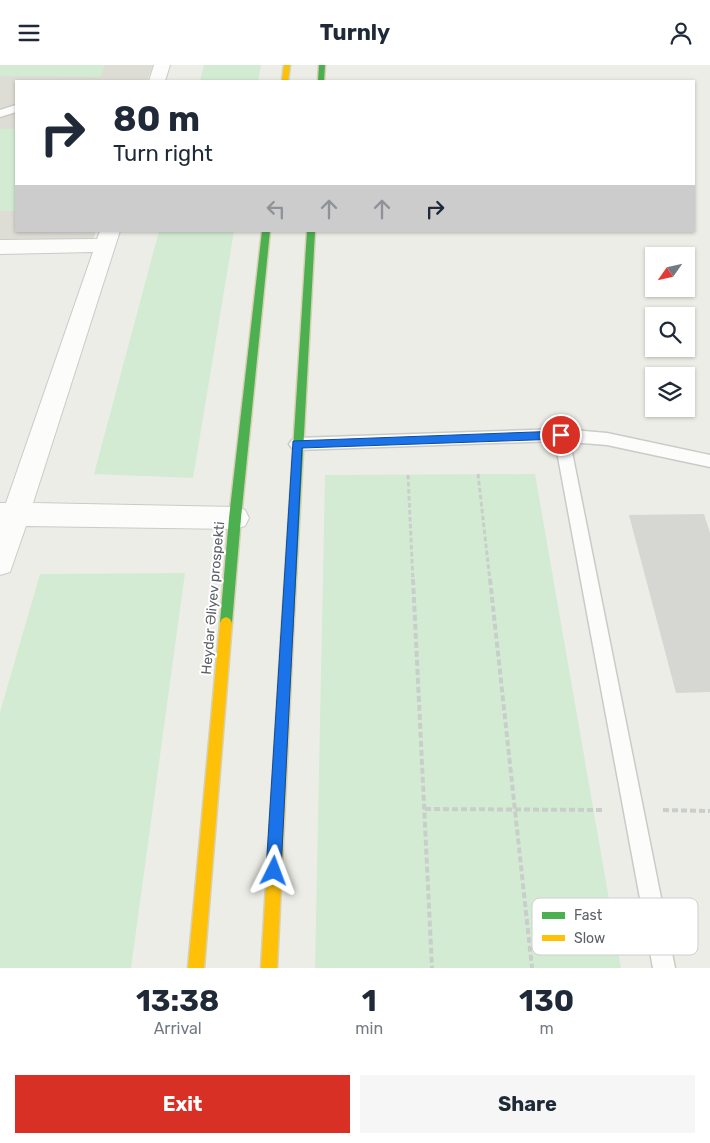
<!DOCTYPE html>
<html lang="en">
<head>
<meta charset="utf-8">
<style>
  body { margin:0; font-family:Rubik,sans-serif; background:#f6f6f7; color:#1f2937; height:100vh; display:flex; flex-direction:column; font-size:19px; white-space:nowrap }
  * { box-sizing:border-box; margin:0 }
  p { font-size:16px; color:#747a83 }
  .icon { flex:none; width:28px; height:28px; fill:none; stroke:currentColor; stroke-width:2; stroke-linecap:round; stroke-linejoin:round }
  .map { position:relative; height:903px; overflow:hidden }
  .details { display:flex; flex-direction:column; background:#fff; flex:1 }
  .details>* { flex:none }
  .hud { position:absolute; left:15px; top:15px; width:680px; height:152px; border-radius:0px; box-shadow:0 1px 4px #0004; background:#fff; color:#1f2937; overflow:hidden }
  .needle { width:32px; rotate:236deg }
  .buttons { position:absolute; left:645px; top:182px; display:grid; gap:10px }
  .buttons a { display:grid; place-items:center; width:50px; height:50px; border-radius:0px; background:#fff; box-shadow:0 1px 4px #0004; font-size:25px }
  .pin { position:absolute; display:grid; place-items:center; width:42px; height:42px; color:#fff; margin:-21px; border:2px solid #fff; border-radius:50%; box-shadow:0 1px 5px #0007 }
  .me { position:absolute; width:55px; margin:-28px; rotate:3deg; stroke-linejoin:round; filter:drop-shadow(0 0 4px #0008) }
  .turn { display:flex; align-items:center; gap:18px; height:105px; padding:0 15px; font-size:22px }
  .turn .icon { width:65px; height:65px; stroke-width:2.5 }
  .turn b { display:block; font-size:35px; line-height:42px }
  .lanes { display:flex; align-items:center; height:48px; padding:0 15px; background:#0003; justify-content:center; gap:25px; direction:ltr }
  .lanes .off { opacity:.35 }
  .eta { display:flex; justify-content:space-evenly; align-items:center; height:85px; text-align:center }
  .eta b { font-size:30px; font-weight:700; line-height:35px }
  .button { display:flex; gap:10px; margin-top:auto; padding:10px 15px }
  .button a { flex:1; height:58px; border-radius:0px; background:#d93025; color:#fff; font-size:20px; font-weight:700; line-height:58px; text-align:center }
  .button a+a { background:#f6f6f7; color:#1f2937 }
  header { display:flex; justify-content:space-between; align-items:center; height:65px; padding:0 15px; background:#fff; font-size:22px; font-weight:700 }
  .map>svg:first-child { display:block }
</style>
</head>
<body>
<header><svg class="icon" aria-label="menu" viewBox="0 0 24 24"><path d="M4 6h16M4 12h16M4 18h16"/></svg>Turnly<svg class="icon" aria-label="person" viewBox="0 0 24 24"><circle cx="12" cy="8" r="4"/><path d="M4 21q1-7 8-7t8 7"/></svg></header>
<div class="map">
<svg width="710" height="903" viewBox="0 0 710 903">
  <rect width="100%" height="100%" fill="#edede7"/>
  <path fill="#deddd5" d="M0,0h153l-6,16h-131v150h80l-4,12 -92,-1z"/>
  <path fill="#d3ebd3" d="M0,0h105l-5,12 -100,-1z
    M204,0h57l-3,16h-58z
    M0,64h16v82h-16z
    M159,166h75l-41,247 -99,-4z
    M535,409l86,494h-306l10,-493z
    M185,508l-54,395h-131v-256l40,-138z"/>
  <path fill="#d6d6d2" d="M704,449l6,19v159l-34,1 -47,-178z"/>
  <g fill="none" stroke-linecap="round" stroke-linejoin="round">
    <defs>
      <path id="lane" d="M16,40v7l-16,5v-7z
        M561,364l46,4 103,22v12l-103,-22 -37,-3 105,526h-22l-98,-527 -258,9 -5,-2 -3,-4 3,-4 5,-2z"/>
      <path id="street" d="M154,0h16l-5,16h-16z
        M100,166h20l-87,272 202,4 10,3 4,8 -4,8 -10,3 -209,-3 -16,46 -10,3v-72h6l87,-251 -93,2v-14l97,-1z"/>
      <path id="fast" d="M319,0h6l-1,16h-6z
        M262,166h8l-29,287 -9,105 -2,4 -4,2 -4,-2 -2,-4 9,-105z
        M307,166h8l-22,406 -2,4 -4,2 -4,-2 -2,-4z"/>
      <path id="slow" d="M284,0h6l-2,16h-6z
        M226,552l4,2 2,4 -28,345h-16l32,-345 2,-4z
        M287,566l4,2 2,4 -16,331h-16l20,-331 2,-4z"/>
    </defs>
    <use href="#lane" stroke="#cacbc9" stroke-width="3"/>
    <use href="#street" stroke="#cacbc9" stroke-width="2"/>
    <use href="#fast" stroke="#d7d1b3" stroke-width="3"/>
    <use href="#slow" stroke="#d7d1b3" stroke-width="3"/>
    <path stroke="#c9cecb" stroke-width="3" stroke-dasharray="4.5 2.5" stroke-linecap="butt" d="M478,409l12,107
      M408,410l5,106"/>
    <path stroke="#c9cecb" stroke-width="4" stroke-dasharray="6 3" stroke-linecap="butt" d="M413,514l19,389
      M490,514l42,389
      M425,744l179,1
      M663,745l47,1"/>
    <use href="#lane" fill="#fcfcfb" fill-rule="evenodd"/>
    <use href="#street" fill="#fcfcfb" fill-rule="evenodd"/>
    <use href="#fast" fill="#4caf50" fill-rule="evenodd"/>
    <use href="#slow" fill="#ffc107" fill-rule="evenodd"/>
  </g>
  <path fill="#1a73e8" stroke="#114b97" d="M561,366l6,4 -6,4 -259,9 -21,423 -2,5 -5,2 -5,-2 -3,-5 27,-430z"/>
  <g text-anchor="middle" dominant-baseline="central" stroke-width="4" stroke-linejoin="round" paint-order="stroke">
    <g font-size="14" fill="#5c6066" stroke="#fff">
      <text transform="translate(213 533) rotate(-85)">Heydər Əliyev prospekti</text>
    </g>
  </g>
  <rect x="532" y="833" width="166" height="57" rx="8" fill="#fff" stroke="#cecfd1" stroke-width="1"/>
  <rect x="542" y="847" width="23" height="7" fill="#4caf50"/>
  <rect x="542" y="870" width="23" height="6" fill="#ffc107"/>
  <g font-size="14" fill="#5c6066">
    <text x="574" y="855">Fast</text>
    <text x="574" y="878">Slow</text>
  </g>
</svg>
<div class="buttons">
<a><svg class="needle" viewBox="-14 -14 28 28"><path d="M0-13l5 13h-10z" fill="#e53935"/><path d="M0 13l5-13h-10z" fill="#747a83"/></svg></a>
<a><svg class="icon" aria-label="search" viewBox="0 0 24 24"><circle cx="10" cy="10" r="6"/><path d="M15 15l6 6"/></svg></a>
<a><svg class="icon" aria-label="layers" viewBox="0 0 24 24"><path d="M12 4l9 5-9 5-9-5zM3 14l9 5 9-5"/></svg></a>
</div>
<div class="pin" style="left:561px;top:370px;background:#d93025"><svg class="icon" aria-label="arrive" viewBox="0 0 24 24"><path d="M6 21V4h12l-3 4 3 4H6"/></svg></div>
<svg class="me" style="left:274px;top:806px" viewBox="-20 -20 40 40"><path d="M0-17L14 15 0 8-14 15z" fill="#1a73e8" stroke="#fff" stroke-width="4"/></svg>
<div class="hud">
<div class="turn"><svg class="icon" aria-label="right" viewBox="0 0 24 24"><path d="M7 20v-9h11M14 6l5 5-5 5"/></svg><div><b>80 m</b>Turn right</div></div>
<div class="lanes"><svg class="icon off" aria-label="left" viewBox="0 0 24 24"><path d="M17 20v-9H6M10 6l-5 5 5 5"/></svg><svg class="icon off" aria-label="ahead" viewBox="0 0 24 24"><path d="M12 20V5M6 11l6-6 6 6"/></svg><svg class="icon off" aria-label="ahead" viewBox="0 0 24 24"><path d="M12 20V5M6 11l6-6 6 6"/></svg><svg class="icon" aria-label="right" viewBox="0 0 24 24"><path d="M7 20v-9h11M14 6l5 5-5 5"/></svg></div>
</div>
</div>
<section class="details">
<div class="eta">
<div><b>13:38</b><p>Arrival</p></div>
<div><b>1</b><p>min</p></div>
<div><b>130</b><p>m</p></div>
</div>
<div class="button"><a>Exit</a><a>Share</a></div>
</section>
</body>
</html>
